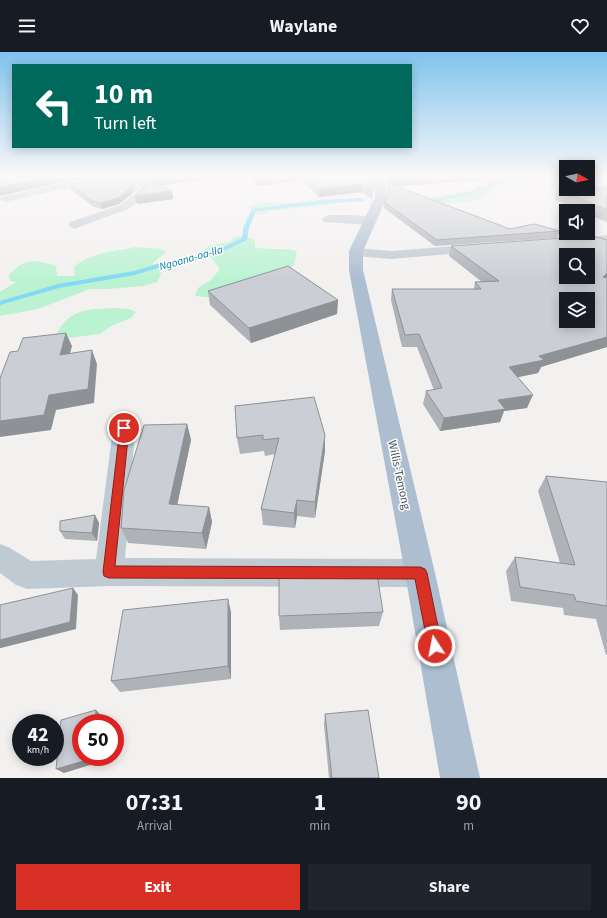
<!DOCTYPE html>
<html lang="en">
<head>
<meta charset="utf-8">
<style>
  body { margin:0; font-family:"Source Sans 3",sans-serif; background:#20242c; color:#f1f3f6; height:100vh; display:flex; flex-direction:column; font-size:15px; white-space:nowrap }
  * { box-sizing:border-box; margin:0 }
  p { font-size:13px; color:#9ea1a6 }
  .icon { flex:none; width:22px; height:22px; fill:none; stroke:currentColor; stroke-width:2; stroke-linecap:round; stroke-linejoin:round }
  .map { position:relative; height:726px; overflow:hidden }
  .sheet { display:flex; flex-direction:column; background:#171b24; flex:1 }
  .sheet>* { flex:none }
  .banner { position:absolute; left:12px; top:12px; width:400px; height:84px; border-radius:0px; box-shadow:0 2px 10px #0003; background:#00695c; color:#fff; overflow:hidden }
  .needle { width:26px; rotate:98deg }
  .tools { position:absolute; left:559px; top:108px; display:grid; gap:8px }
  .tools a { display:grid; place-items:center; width:36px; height:36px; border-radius:0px; background:#171b24; box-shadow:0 2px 10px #0003; font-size:20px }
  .speed { position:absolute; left:12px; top:662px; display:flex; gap:8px; font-size:20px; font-weight:700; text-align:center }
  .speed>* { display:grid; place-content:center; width:52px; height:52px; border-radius:50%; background:#171b24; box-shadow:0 2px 10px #0003; line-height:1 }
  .speed small { font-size:10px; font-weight:400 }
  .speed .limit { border:6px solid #d22; background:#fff; color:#111 }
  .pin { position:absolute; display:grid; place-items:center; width:34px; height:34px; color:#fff; margin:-17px; border:2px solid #fff; border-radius:50%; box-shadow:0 1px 4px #0007 }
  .me { position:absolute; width:44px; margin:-22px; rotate:349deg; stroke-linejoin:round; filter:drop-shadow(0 0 3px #0008) }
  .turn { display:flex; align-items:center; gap:14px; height:84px; padding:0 16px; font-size:18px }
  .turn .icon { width:52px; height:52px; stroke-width:2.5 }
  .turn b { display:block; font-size:28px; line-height:34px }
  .eta { display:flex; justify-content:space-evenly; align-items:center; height:68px; text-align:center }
  .eta b { font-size:24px; font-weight:700; line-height:28px }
  .action { display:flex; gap:8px; margin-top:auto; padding:8px 16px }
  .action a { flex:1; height:46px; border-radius:0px; background:#d93025; color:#fff; font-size:16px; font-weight:700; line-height:46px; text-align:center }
  .action a+a { background:#20242c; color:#f1f3f6 }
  header { display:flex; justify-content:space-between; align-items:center; height:52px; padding:0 16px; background:#171b24; font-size:18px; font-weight:700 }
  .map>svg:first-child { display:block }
</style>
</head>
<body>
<header><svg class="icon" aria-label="menu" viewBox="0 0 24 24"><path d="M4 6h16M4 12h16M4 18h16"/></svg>Waylane<svg class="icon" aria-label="heart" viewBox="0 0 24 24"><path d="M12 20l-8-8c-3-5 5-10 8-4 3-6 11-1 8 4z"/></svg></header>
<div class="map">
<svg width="607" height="726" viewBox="0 0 607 726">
  <rect width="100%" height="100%" fill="#f3f0f0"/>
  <path fill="#bbf3d2" d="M493,125h51l-41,8 -13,6 -5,6 -12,5 -35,2 -15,-5 48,-8z
    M327,148l7,2 -7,3 -58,6 -4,3h-8v-3l-8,-3v-2c13,-5 27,-3 40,-3 13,0 26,-1 38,-3z
    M235,184h10l10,4v7c14,4 28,0 42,4l-3,14 -10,7 -67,26 -22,-2 3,-8 13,-8 9,-11c-5,-8 -12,-12 -16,-20l7,-4 19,-3z
    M135,195l27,2 4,3 -14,12 7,5 2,5 -4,8 -14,4 -36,3h-17l-52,20 -38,7v-24l16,-10 -6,-1 -1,-6c17,-18 25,-15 47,-9l1,10h18l-1,-9c17,-15 39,-15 61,-20z
    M115,256l14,1 7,3 -5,6 -18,7 -13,9 -32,4 -12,-4c16,-27 31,-24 59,-26z"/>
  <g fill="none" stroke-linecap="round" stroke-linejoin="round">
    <path fill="#84d9f4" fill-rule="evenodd" d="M512,125h6l-47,17 -50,11 -3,-2 50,-11z
      M363,146l2,3 -45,3 -64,7 -7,17 -2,12 -21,10 -49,16 -16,1 -26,8 -76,13 -59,17v-4l58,-17 76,-13 26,-8h14l48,-15 20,-10 1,-10 9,-19 68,-9z"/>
    <path fill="#bfcad3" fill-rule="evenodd" d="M113,125h12l23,16 -20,16 -54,20 -6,-4 2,-3 50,-17 16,-12 -15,-10 -59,6 -57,13 -5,-2 1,-3 61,-14z
      M328,163h27l20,3 2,3 -6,4 -47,-3 -2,-3z
      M607,183v8l-20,1 -2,-3 2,-3z
      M480,192l5,1 2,3 -2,3 -94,8 -35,-3 -5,-1 -2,-3 2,-3 5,-1 35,3z
      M124,369l8,2 3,6 -10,129 295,1 11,4 4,10 -4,10 -11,4 -311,-1 -82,3 -11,-4 -16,-12v-29l10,4 21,13 65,-2 17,-130 3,-6z"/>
    <path fill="#adbed1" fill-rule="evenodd" d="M375,125h10l2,20 -24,54v19l72,303 45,205h-40l-35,-205 -56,-303v-19l26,-54z"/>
  </g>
  <path fill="#afb2b7" d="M127,125h90l-57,9 12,5 1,8 -36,5 7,-15z
    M246,125h129l-3,22 -10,-7 -43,5 -18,-17 -43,6z
    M386,125h122v1l-112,8 114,43 50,2 -3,7 -122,8 -51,-38v-6l4,-8v-7z
    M70,132l62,3 1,6 -14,11 -17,5 -8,-2 -23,-17z
    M607,135v35l-19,-8v-3h-6l-28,-12 4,-10z
    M607,188v107l-66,20 -3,6 -20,4 9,31 -23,3 -4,11 -60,9 -17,-27 3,-13 8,-1 -17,-43h-15l-11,-47 1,-11h82l1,-7h7l-33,-26 2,-10z
    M208,239l130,9 -1,14 -86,29 -41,-38z
    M235,354l90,45 -10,67 -18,-2 -2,12 -32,-3 -2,-16 14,-55 -10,2 -1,-5 -24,3 -3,-16z
    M187,372l4,16 -14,65 32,2 3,15 -6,27 -78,-6 -7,-15z
    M546,424l61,6v173h-1l-10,-36 -32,-4 -1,-7 -52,-7 -5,-30 9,-14 45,6 -22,-72z
    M95,463l4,8 -2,18 -32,-2 -5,-8z
    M228,547l3,14v66l-111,13 -9,-11z
    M383,560l-4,14 -99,4 -1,-14z
    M325,662l54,64h-50l-5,-53z"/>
  <path fill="#8e9195" d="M47,125h54l-39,5 -62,14v-8z
    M167,125h50l-69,11 -2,-8z
    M270,125h31v3l-43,6v-7z
    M421,125h87v1l-119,9 -1,-4v4v-8z
    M362,132v8l-43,5v-8z
    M132,135l1,6 -14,11 -17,5 -1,-6z
    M172,139l1,8 -36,5 -2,-8z
    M607,221v6l-4,-2z
    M338,248l-1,14 -86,29 -2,-15z
    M66,281l6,13 -6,23 -6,-14z
    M607,285v10l-66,20 -3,6 -34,7 5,-13 30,-11z
    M92,298l5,14 -3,39 -38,7 -5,20 -51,7v-16l49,-26z
    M533,343l-6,13 -23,3 -4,11 -60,9 4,-13 54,-18z
    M187,372l4,16 -17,80 -5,-16z
    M325,383v16l-10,67v-16z
    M297,448v16l-2,12 -1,-15z
    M209,455l3,15 -6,27 -4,-16z
    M95,463l4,8 -2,18 -5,-8z
    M73,536l5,7 -2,34 -75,19h-1v-10z
    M228,547l3,14v66l-3,-13z
    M96,658l5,5v8h-6z
    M94,705h6v5l-36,11 -8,-4z"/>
  <path fill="#cbcfd5" stroke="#8e9195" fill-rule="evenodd" d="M12,125h35l-47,11v-10z
    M137,125h30l-21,3 26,11 -37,5 12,-10v-2z
    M256,125h14l-12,2z
    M306,125h69l-2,14 -11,-7 -43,5z
    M388,125h33l-33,2z
    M119,127l13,8 -14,11 -17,5 -9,-2 -22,-17z
    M388,131l122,46 24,-5 26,7 -123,9 -53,-38 5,-10z
    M607,135v23l-49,-21h30v-1z
    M592,184l15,4v33l-4,4 4,1v59l-68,19 5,4 -35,7 24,28 -35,5 7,9 -61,9 -18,-27 16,-3 -23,-54 -14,1 -13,-46h89l-6,-7 24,-1 -48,-35zM566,203h22v22h-22zM566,247h22v22h-22z
    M288,214l50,34 -89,28 -41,-37z
    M66,281l-6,22 32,-5 -4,39 -39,6 -5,20 -44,6v-43l10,-26 8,-1 5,-13z
    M314,345l11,38 -10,67 -18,-2 -3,13 -33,-4 18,-71 -16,2v-5l-26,3 -2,-32z
    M187,372l-18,80 40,3 -7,26 -81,-5 3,-38 20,-65z
    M546,424l61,6v124l-31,-5 -2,-6 -54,-8 -5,-30 60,8z
    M95,463l-3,18 -32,-2v-10z
    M377,522l6,38 -104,4v-40z
    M73,536l-3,34 -70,18v-35z
    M228,547v67l-117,15 12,-71z
    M96,658l-1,13h-14v34h13v1l-38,11 5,-49z
    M368,658l11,68h-47l-7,-64z"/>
  <linearGradient id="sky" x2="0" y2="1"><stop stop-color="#80c3ed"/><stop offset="0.55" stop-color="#faf8f8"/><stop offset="1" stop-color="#faf8f8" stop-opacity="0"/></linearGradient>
  <rect width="607" height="227" fill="url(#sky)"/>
  <path fill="#d93025" stroke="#8d1f18" d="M124,373l5,3 -14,138 305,1 5,2 2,4 15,73 -2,5 -5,2 -5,-2 -2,-5 -13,-67 -306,-1 -5,-2 -1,-4 17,-144z"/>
  <g text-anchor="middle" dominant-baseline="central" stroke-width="3" stroke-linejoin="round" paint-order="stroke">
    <g font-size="11" font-style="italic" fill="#0280a7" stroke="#fff">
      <text transform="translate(191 206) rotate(-16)">Ngoana-oa-lla</text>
    </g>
    <g font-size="12" fill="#46535f" stroke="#fff">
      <text transform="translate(399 423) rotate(78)">Willis-Temong</text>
    </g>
  </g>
</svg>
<div class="tools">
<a><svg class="needle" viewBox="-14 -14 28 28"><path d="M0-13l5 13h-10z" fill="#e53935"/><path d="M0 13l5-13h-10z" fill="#9ea1a6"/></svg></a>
<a><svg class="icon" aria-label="sound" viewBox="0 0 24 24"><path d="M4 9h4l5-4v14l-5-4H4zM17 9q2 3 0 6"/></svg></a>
<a><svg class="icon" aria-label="search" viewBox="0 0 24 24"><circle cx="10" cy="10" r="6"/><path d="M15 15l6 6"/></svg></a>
<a><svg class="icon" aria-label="layers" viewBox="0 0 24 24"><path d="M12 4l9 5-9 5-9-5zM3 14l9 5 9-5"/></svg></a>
</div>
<div class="speed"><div>42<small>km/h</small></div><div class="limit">50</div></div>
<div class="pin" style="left:124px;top:376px;background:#d93025"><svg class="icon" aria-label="arrive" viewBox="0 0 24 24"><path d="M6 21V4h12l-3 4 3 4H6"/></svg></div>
<svg class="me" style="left:435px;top:594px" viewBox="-20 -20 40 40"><circle r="17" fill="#d93025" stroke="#fff" stroke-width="3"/><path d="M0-11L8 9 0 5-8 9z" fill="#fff"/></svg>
<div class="banner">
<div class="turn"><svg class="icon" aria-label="left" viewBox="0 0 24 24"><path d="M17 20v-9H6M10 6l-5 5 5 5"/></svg><div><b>10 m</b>Turn left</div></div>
</div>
</div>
<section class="sheet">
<div class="eta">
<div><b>07:31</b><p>Arrival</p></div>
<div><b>1</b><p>min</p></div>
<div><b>90</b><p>m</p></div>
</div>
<div class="action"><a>Exit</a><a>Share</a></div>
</section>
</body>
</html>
